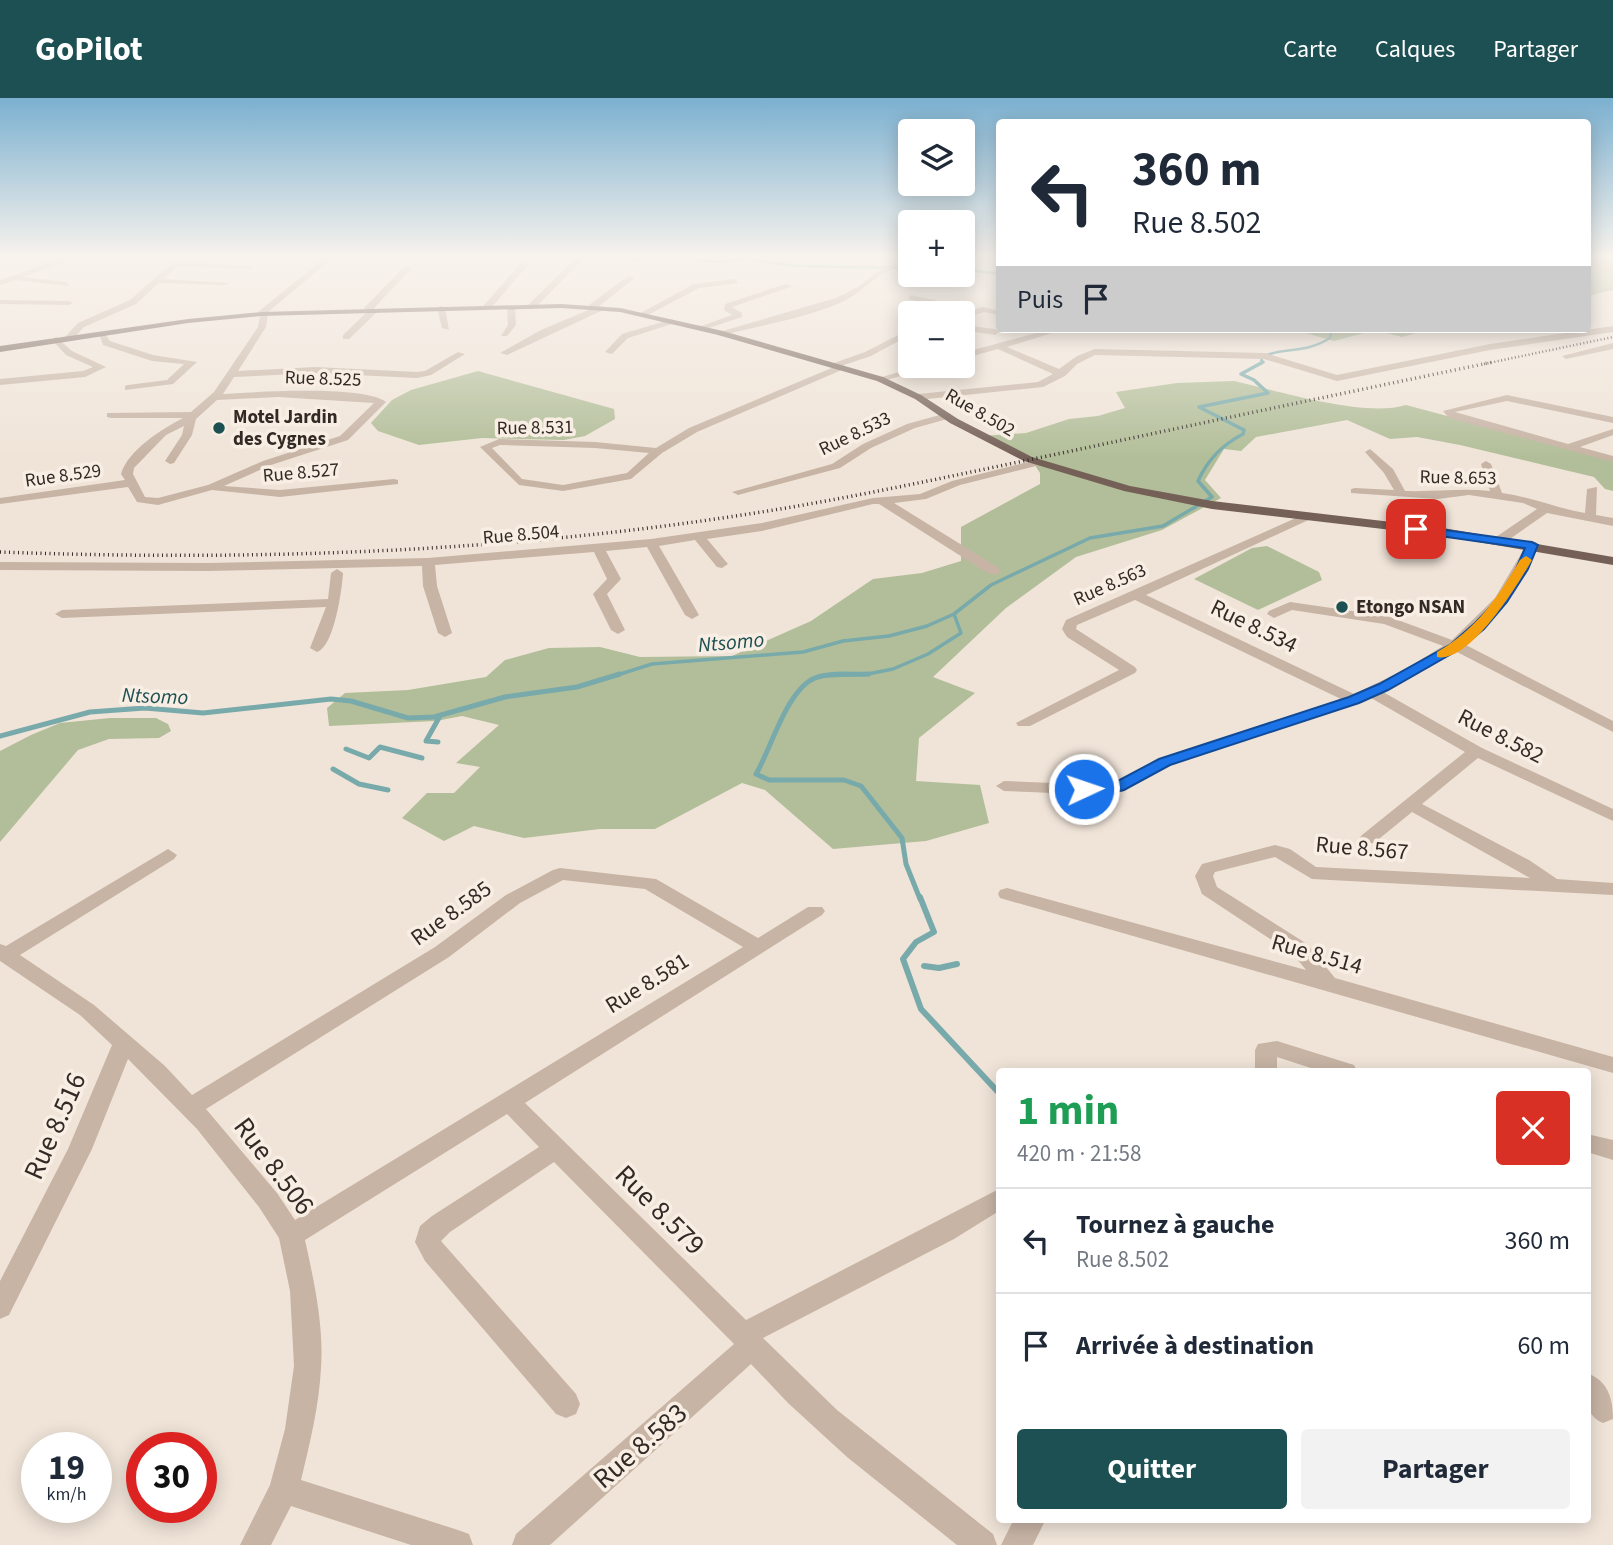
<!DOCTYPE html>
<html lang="fr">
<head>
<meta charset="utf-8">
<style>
  body { margin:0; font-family:"Source Sans 3",sans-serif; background:#f2f2f3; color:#1f2937; height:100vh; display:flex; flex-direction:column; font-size:26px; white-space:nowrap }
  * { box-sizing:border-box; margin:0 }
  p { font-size:23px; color:#747a83 }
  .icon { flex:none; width:38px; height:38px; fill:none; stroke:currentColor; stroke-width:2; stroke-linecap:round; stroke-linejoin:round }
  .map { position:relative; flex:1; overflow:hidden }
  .drawer { position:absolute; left:996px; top:970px; width:595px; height:455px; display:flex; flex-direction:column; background:#fff; border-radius:7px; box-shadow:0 4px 18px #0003 }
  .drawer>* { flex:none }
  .hud { position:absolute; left:996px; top:21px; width:595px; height:214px; border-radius:7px; box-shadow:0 4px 18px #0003; background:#fff; color:#1f2937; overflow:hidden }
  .buttons { position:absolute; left:898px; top:21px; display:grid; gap:14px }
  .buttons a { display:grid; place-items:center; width:77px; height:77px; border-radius:7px; background:#fff; box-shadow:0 4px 18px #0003; font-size:35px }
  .speed { position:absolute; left:21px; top:1334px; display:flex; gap:14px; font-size:35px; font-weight:700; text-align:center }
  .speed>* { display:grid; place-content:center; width:91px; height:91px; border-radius:50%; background:#fff; box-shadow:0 4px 18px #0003; line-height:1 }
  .speed small { font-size:18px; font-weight:400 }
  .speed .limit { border:10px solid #d22; background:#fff; color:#111 }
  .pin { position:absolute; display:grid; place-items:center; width:60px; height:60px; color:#fff; margin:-30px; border-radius:14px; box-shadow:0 4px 10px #0006 }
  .me { position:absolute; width:77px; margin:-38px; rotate:87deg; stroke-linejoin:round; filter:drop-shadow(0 0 5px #0008) }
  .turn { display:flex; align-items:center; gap:24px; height:147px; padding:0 21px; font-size:32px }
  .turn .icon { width:91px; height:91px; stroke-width:2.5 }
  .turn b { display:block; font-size:49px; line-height:60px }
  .then { display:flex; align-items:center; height:66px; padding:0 21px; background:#0003; gap:14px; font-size:26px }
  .round { display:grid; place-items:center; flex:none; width:74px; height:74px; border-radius:7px; background:#f2f2f3 }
  .head { display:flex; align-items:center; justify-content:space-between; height:119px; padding:0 21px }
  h1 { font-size:42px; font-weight:700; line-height:52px; color:#1e9e55 }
  .action { display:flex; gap:14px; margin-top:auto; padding:14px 21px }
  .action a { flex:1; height:80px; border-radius:7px; background:#1d5052; color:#fff; font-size:28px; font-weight:700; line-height:80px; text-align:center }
  .action a+a { background:#f2f2f3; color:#1f2937 }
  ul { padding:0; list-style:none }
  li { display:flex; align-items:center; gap:21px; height:105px; padding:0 21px; border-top:2px solid #e0e1e3 }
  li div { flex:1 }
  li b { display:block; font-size:26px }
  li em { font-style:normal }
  header { display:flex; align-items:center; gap:42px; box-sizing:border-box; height:98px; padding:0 35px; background:#1d5052; color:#fff }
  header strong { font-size:33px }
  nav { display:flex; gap:38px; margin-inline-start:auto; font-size:24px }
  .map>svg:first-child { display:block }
</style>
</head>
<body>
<header>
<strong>GoPilot</strong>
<nav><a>Carte</a><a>Calques</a><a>Partager</a></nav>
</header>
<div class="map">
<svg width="1613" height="1447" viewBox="0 0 1613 1447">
  <rect width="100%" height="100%" fill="#f0e4d8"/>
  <path fill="#b2be99" d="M1587,158h26v34l-26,6z
    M1291,231h139l-28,8 -27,-7 -41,11z
    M478,273l136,38 1,10 -30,17 -21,4 -82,-2 -63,7 -41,-14 -7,-8 21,-23 19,-10z
    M1234,283c45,10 130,37 172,24l207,55v31l-8,-2 -11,-12 -134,-32 -43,-8 -27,2 -43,-19 -91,17 -15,14 -17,-2 -19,31 16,18 -59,32 -86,27 -70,51 -73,69 42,16 -56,45 -3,43 64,4 9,38 -63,18 -93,8 -68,-59 -23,-7 -87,46h-55l-76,9 -50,-12 -30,15 -42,-23 25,-25h27l26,-26 -24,-4 43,-38 -37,-9 -26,5 -107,5 -2,-18 18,-15 63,-3 78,-13 19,-17 44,-12 51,-1 40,10 92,-1 79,-35 62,-42 49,-6 39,-12v-34l79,-43v-11l-7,-11 -52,-26 45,-3 43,-14 29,-3 27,-8 -9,-16 61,-9z
    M1267,448l52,26 3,8 -64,30 -64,-31 58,-31z
    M110,620h46l12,6 3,7 -12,7 -50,1 -31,11 -78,92v-91l31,-16 29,-12z"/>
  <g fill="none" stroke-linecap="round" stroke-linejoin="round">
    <path stroke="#78aaab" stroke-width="2.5" d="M582,158l56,4 29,-3 52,5 26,-3 50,7 115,2
      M0,161l11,-3
      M1587,161l20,-3
      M962,171l37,5
      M1261,266l1,-7c22,-11 41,-2 68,-19l2,-9"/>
    <path stroke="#78aaab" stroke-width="3.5" d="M614,578l38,-12 151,-12 40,-11 46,-5 38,-10 27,-12 37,-29 99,-47 73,-12 49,-29 -14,-16c10,-22 24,-36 45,-47l1,-4 -45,-23 69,-14 -14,-13 -13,-6 22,-12
      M825,578l43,-2 25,-5 35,-15 33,-21 -7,-19"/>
    <path stroke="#78aaab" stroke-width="5" d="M869,576c-18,1 -38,-2 -54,4 -28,11 -44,71 -59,96l13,6h75l17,6 41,52 4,26 14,35
      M0,638l90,-24 55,-4 58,5 128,-14 20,2 57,17 26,-1 71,-20 72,-10 43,-13
      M438,644l-12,-1 14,-25
      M346,651l23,9 11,-11 42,11
      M333,671l26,15 29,6"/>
    <path stroke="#78aaab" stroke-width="6" d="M920,799l14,35 -18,10 -13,17 18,50 78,84
      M924,868l15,2 18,-4"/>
    <path fill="#c7b4a5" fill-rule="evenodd" d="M68,158h10l-54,21 42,5 3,4 -53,-6 -16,5v-5z
      M327,158h8l-67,56 -2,15 -28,44 77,-4 102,5 8,-1 33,-19 7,2 -34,21 -14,3 -102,-5 -81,4 -11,17c31,-2 141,-9 163,8l-38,38 -77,25 -47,21 56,4 114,-11 4,1v4l-118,13 -68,-7 -54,15 -21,-3 -9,-15 -128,17v-6l125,-18 -4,-6c7,-24 41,-45 62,-56h-72l-4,-1v-4l84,-1 23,-20 44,-65 2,-11 -2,-4zM278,299l96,6 -34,33 -77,25 -55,24 -50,13 -13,-1 -12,-23 1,-6 32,-33 18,-9 -2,9 -17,26 5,3 4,-1 18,-28 4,-16 21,-19z
      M578,158h8l-52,53h-6v-4z
      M903,158h7c-8,11 -17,12 -27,18 -15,8 -25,21 -41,28 -38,17 -82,23 -122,34l-4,-3 120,-35 22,-11 20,-16 19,-9z
      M173,164l81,5 -4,2 -72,-3 -14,13 65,4 -4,2 -66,-2 -23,21 -52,23 -13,14h-6v-4l13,-14 52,-23z
      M522,164l7,2 -39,45h-6v-4z
      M405,168l7,2 -38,40 3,4 -28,27h-6v-4l24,-23 -3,-4z
      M628,178l7,2 -36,28h4v4l-96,45 -7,-2 41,-23 50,-21 -2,-4z
      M735,181l3,4 -39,5 -53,28 -7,-2 55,-30z
      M786,186l7,2 -61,21 10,6v4l-42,14 -4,-3 36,-13 -8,-5 1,-6z
      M911,197l64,14 8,-2 16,4v4l-15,-3 -18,6 -4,-3 5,-3 -59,-13z
      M0,202l69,1 4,2 -4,2 -69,-1z
      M511,207l4,2 1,18 -9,11h-6l7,-11 -1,-18z
      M441,208l4,2 4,22 -7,-2 -5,-20z
      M672,221l3,4 -47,15 -16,16 -7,-2 17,-18z
      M962,227l33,4 4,3 -4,3 -33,-5z
      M1613,228v6l-123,18 -153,31 -73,-22 -169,-4 -18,9 -12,12 -22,11 -125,13 -5,-3 5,-3 120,-12 15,-8 -55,-25 -36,10v-6l89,-24h14l-58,18 52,22 18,-13 18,-7 170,4 72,22 153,-31z
      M910,231v6l-39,21 -27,9v4l-147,63 -35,21 -31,26 -68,12 -44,-6 -39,-38 19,-8 96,3 61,6 33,-20 145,-61v-4l31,-11zM500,347l95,3 54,5 -22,20 -64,12 -41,-6 -30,-31z
      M103,233l7,10 43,14 44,7 -24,22 -48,6v-4l3,-1 39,-5 17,-16 -32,-3 -49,-16 -4,-11z
      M56,239l16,14 34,16 -21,10 -85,8v-6l83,-8 10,-4 -27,-12 -14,-15z
      M1613,245v6l-47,10 -4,-3z
      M920,268h15l-55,16 -5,-3z
      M1507,297l106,22v6l-106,-22 -52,11 113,32 45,-15v6l-33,12 33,9v6l-164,-44 -6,-7z
      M947,315l4,1v4l-36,10 -44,20 -31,20 -102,27 -6,-3 100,-28 31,-20 44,-20z
      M1370,351l23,20 12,22c29,1 57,-3 85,0l-9,-27 5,-3 5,3 11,29c29,4 54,15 83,20l2,-24 10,-2 -1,28 17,3v8l-66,-13 -43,30h-8v-6l41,-28 -14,-6 -54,-8 -31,4 -87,-6v-4l4,-1 39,2 -10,-17 -19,-21z
      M1036,362l4,1v4l-80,20 -34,14 -32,4 105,65v6h-10l-110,-70h-6l-111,27 -55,8 21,25 -6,4 -5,-1 -22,-27 -36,6 40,69 -7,4 -7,-4 -38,-68 -41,4 15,28 -14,15 18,36 -7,4 -7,-4 -18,-36 14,-15 -13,-27 -159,13 2,21 15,47 -7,4 -7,-4 -15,-47 -1,-20 -214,5 -208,-1v-8l208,1 220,-5 223,-19 111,-16 111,-25 47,-4 32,-13z
      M1305,416l10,3 -169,78 208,99 52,-25 37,-23 -59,-22 -92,-14 -18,8 -7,-4 2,-3 21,-9 97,14 65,24 43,-42 33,-56h8l2,3c-19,39 -41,71 -74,99l149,77v11l-158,-81 -72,41 99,56 131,61v12l-135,-63 -56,46 107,56 28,19 56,4v12l-301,-16 -37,-22 -60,15 -2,4 4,11 90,57 28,34 278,79v16l-613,-175 -2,-4 2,-4 7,-2 299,82 -13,-16 -91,-60 -7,-18 7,-12 73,-19 15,4 26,18 214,11 -118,-66 -38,31h-12l-3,-4 3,-4 103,-83 -94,-54 -201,67 -46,26 -21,4 -99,-4 -8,-5 8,-5 99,4 10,-2 45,-24 183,-60 -206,-99 -58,25 -1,4 59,38 2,3 -2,3 -105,53h-12l-2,-3 103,-53 -52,-33 -5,-8 4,-9z
      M337,471l6,4c-1,17 -9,74 -26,79l-7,-4 16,-41 -264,11 -7,-4 7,-4 266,-11 3,-26z
      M168,751l9,6 -3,4 -154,96 74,50 71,61 27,29 243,-148 71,-52 47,-25 7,-2 96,11 102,59 50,-31h14l3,4 -3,4 -297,188 221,217 253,-131v22l-45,28 -191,99 74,72 156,124 4,11h-40l-110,-88 -59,-54 -37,-39 -201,181h-38l4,-11 218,-190 -180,-182 -104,70 -9,9 135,153 4,10 -4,10 -10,4 -10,-4 -131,-153 -10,-19 5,-16 12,-10 107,-69 -32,-33 -202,126c9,41 19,86 16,128 -2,38 -11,75 -20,112l157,50 11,4 4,11h-62l-120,-39 -20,39h-31l30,-60 15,-56 9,-63 -4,-75 -11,-53 -20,-31 -62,-78 -69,-70 -36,90 -83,166 -9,4v-38l68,-132 44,-104 -32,-30 -80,-54v-17l6,2zM563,782l82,9 98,58 -448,273 -18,-27 -71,-84 243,-152 71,-54z
      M1277,943l77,24 3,6h-37l-43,-14v14h-22v-21l3,-6z
      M1587,1036l26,6v20l-26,-8z
      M1587,1275c21,8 26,25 26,46l-10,4c-21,-9 -16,-30 -16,-50z
      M1014,1421h32l-13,26h-32z"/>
    <path fill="#746057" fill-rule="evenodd" d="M561,206l59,4 103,23 160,46 38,18 37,24 74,38 98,29 82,15 231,27 170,29v8l-170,-29 -231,-27 -88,-18 -100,-30 -74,-38 -35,-24 -38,-18 -159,-46 -98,-23 -59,-4 -300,8 -73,7 -188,29v-6l188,-27 73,-7z"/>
    <path stroke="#332a26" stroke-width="2.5" stroke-dasharray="1 2.5" stroke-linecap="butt" d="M1484,266l129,-27"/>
    <path stroke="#332a26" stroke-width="3.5" stroke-dasharray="1 3.5" stroke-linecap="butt" d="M0,454c248,9 496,1 742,-37 107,-16 213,-40 320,-62 144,-31 287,-61 431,-91"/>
  </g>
  <linearGradient id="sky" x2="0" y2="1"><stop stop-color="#7bb0d0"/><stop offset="0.44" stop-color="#f8f3ed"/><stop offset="1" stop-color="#f8f3ed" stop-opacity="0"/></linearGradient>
  <rect width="1613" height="360" fill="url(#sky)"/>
  <path fill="#1a73e8" stroke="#114b97" stroke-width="2" d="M1416,428l116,16 6,3 -10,24 -21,33 -23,27 -24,20 -72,41 -29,13 -189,62 -46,25 -21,5 -24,-3 -2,-3 2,-4 35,-2 45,-24 190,-62 30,-13 72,-40 24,-21 22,-23 19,-31 9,-21 -113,-16 -1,-3z"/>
  <path fill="#f59e0b" d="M1526,458l6,4c-14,24 -62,104 -95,97v-5c39,-22 61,-55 83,-92z"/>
  <g fill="#1d5052" stroke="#f8eee4" stroke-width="2.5">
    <circle cx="219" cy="330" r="7"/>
    <circle cx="1342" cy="509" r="7"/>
  </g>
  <g text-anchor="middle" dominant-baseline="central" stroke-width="7" stroke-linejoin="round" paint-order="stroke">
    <g font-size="19" fill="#332a26" stroke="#f8eee4">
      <text transform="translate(323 281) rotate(2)">Rue 8.525</text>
      <text transform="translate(980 315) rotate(30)">Rue 8.502</text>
      <text transform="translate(535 330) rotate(-1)">Rue 8.531</text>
      <text transform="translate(855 336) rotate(-26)">Rue 8.533</text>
      <text transform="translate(301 375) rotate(-5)">Rue 8.527</text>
      <text transform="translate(63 378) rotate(-8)">Rue 8.529</text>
      <text transform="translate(1458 380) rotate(1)">Rue 8.653</text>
      <text transform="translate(521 437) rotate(-5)">Rue 8.504</text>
      <text transform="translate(1110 487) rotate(-24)">Rue 8.563</text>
    </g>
    <g font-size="19" font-weight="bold" fill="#332a26" stroke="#f8eee4" text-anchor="start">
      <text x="233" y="319">Motel Jardin<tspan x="233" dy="22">des Cygnes</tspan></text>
      <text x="1356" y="509">Etongo NSAN</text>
    </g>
    <g font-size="21" font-style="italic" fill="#1d5052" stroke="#f8eee4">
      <text transform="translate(731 544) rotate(-5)">Ntsomo</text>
      <text transform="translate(155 598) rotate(2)">Ntsomo</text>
    </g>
    <g font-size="23" fill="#332a26" stroke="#f8eee4">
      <text transform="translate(1254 528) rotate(26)">Rue 8.534</text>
      <text transform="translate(1501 638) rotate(27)">Rue 8.582</text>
      <text transform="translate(1362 750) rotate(5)">Rue 8.567</text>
      <text transform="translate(451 815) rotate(-36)">Rue 8.585</text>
      <text transform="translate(1317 856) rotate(16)">Rue 8.514</text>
      <text transform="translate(647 885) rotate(-32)">Rue 8.581</text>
    </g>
    <g font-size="28" fill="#332a26" stroke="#f8eee4">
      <text transform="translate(55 1028) rotate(-66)">Rue 8.516</text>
      <text transform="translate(274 1068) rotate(53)">Rue 8.506</text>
      <text transform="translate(660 1112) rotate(45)">Rue 8.579</text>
      <text transform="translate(640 1348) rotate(-41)">Rue 8.583</text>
    </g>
  </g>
</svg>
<div class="buttons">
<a><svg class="icon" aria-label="layers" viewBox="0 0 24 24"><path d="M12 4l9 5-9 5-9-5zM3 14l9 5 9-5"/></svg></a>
<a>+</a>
<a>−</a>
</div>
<div class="speed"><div>19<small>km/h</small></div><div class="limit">30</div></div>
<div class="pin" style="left:1416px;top:431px;background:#d93025"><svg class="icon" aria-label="arrive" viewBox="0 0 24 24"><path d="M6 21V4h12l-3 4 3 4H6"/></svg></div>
<svg class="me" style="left:1084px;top:691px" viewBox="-20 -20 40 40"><circle r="17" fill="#1a73e8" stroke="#fff" stroke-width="3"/><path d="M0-11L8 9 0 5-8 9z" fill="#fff"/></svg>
<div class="hud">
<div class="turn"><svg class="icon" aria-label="left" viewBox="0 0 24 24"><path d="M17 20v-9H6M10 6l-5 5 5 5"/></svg><div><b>360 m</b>Rue 8.502</div></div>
<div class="then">Puis<svg class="icon" aria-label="arrive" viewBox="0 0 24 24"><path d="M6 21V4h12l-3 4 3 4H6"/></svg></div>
</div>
<section class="drawer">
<div class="head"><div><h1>1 min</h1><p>420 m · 21:58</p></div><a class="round" style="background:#d93025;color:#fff"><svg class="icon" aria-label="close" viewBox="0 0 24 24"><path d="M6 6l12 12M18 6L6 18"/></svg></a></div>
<ul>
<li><svg class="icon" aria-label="left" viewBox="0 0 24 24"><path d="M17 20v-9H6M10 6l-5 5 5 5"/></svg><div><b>Tournez à gauche</b><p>Rue 8.502</p></div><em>360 m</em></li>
<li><svg class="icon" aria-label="arrive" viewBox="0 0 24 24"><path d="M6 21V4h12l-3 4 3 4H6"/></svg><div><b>Arrivée à destination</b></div><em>60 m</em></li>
</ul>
<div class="action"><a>Quitter</a><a>Partager</a></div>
</section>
</div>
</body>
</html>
